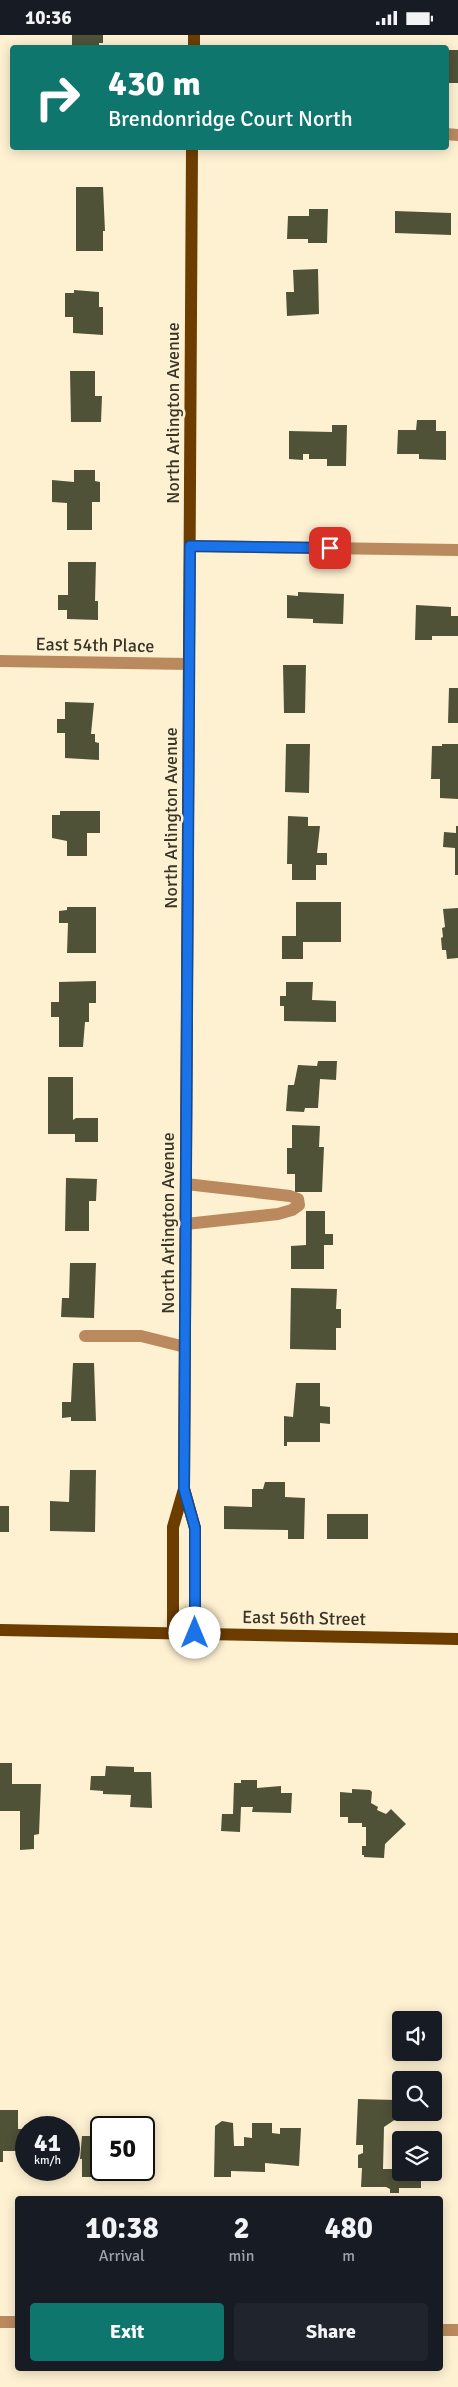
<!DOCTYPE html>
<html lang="en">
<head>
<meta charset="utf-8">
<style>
  body { margin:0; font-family:Signika,sans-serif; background:#20242c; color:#f1f3f6; height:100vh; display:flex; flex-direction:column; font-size:19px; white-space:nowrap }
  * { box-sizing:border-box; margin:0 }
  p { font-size:16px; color:#9ea1a6 }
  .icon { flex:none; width:28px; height:28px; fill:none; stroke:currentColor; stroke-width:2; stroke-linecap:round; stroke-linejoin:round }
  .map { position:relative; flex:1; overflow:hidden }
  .drawer { position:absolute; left:15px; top:2161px; width:428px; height:175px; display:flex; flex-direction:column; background:#171b24; border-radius:5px; box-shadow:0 2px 12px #0003 }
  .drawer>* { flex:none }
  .banner { position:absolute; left:10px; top:10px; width:439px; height:105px; border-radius:5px; box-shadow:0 2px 12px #0003; background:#0f766e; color:#fff; overflow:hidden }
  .fabs { position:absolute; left:392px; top:1976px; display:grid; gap:10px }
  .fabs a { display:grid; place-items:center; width:50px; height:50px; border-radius:5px; background:#171b24; box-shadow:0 2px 12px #0003; font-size:25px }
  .speed { position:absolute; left:15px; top:2081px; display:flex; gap:10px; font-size:25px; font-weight:700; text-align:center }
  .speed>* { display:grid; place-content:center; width:65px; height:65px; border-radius:50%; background:#171b24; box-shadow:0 2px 12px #0003; line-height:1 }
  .speed small { font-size:12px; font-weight:400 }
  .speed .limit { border:2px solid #111; border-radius:8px; background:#fff; color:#111 }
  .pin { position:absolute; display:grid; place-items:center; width:42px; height:42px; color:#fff; margin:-21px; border-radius:10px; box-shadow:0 2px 8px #0006 }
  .me { position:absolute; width:55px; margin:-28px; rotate:0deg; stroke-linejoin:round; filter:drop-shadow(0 0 4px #0008) }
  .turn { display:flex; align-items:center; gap:18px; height:105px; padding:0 15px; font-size:22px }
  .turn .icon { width:65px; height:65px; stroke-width:2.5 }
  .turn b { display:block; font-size:35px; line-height:42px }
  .eta { display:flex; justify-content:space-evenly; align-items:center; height:85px; text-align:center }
  .eta b { font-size:30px; font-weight:800; line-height:35px }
  .cta { display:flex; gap:10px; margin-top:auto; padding:10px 15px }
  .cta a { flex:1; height:58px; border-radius:5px; background:#0f766e; color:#fff; font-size:20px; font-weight:800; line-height:58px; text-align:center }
  .cta a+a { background:#20242c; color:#f1f3f6 }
  .status { display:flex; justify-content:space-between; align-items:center; height:35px; padding:0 25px; background:#171b24; direction:ltr }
  .status svg { height:14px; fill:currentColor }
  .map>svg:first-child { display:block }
</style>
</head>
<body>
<div class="status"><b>10:36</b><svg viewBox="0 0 49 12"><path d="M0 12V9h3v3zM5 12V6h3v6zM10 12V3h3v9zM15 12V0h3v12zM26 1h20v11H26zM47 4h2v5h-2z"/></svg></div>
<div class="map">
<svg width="458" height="2352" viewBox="0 0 458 2352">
  <rect width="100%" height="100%" fill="#fef1d2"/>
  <path fill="#4f5237" d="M72,0h31v8h-4v4h-27z
    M446,15h12v33h-12z
    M76,152h27l2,44h-2v20h-27z
    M309,174h19l-1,34h-19v-4h-21l1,-23h21z
    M395,176l56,2v22l-56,-2z
    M318,234l1,45 -32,2 -1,-24h8l-1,-22z
    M74,255l25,2v15h4v28l-30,-2v-16h-8v-24h9z
    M70,336h25v25h7l-1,26h-30z
    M417,385h19v11h10v29l-27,-1v-5h-22l1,-24h18z
    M332,390h15l-1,41h-19v-7h-18v-5h-6v6l-14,-1v-28l43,1z
    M74,435h21v11l5,1v20h-8v28h-25v-27l-15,-1v-22l22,2z
    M68,527h28l-1,39h3v19l-31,-1v-9h-9v-15h10z
    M298,557l46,2 -1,30 -30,-1v-4l-26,-1v-23l11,1z
    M416,570l35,2v9h7v20h-26v4h-17z
    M283,630h23l-1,48h-21z
    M449,653h9v35h-10z
    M65,667l29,1 -3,31h4v8l4,1v17l-34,-2v-25h-8v-14h8z
    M286,709h24l-1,49 -24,-1z
    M442,709h16v55l-18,-1v-19h-9l1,-33h10z
    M60,776h40v22h-13v23h-20v-15l-15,-3v-23h8z
    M288,781l20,1v9h12l-3,27h10v12h-11v15h-24v-16h-5z
    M456,791h2v49h-3v-27l-12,-1 1,-15 12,1z
    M296,867h45v40h-38v17h-21v-23h14z
    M67,872h29v46h-29l1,-30h-9v-12l8,-1z
    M458,873v50l-11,1 -1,-9h-4l-1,-12 2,-1 -1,-9 3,-1 -2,-18z
    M96,946v22h-7v19h-4l-2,25h-24v-30h-8v-15h8v-20z
    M286,947h27l-1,18 24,1v21l-52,-1v-15h-4v-10h6z
    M318,1026h19l-1,19 -16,-1 -2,29h-13l-1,4 -18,-1 2,-26h6l4,-20 19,1z
    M48,1042h25v43l3,-2h22v24h-23v-8h-27z
    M292,1090l28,1 -1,21h5l-2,45h-27v-18h-8v-26h5z
    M66,1143l31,1 -1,22h-7v30h-24z
    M306,1176h19v23h8v11h-9v24h-33v-23l15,-1z
    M70,1228h26l-2,55 -33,-1 1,-19h7z
    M291,1253l46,1 -1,20h5v19h-5v22l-46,-1z
    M73,1328h21l2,58h-25v-4l-9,1v-16h9z
    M296,1348h24v23l10,1v17l-10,-1v19h-33v4h-3v-30l9,1z
    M70,1435h26l-1,62 -45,-1v-30l19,1z
    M265,1447h20v15l20,1 -1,41h-16v-9l-64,-1v-23l28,1v-18h11z
    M0,1471h9v26h-9z
    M327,1479h41v25h-41z
    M0,1728h12v21h29l-2,50 -5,1v14l-14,1v-39h-20z
    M106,1731l28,1v5h17l1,36 -22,-1 1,-12 -28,-1v-3l-13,-1 1,-14h14z
    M241,1745h16v8l24,-2v7h11l-1,20 -39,-1 1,-5h-12l-1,25 -19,-1 1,-17h11l1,-31h7z
    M352,1754l18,1 2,2 -1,11 7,4 -1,3 9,4 5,-5 15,15 -21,20 -1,14 -20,-1v-2h-2v-9h4v-19h-4v-4h-14v-6h-8v-25l12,1z
    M358,2064l38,1v19l-12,8 -1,42h18v4h20v15h-22v5h-9v-4l-4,-2h-25l1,-19h-4v-13l5,-2v-8h-7z
    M0,2075h18v19h5v22h-20v11h-3z
    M222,2086l11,2 1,23h10v-9l8,1v-15h20v10l8,1v-6h21l-2,38 -34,-3v9l-34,-1v6h-17l1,-51z
    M82,2101h15v9h4v22h-5v10h-14v-18h-2z
    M144,2113h6v19h-6z"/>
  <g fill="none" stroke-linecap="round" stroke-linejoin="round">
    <path stroke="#ba8a5e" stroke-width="12" d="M446,99l12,1
      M190,511l268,4
      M0,626l189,3
      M186,1189l92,-10 14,-4 7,-5 -1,-6 -8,-3 -104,-12
      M85,1301h56l44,11
      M0,2287h18
      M440,2295h18"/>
    <path stroke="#6d3d00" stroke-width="12" d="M194,12v-12
      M192,112l-8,1342 11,39v105
      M0,1595l458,9
      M173,1598v-106l11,-38"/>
  </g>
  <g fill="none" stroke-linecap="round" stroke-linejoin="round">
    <defs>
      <path id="route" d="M195,1598v-105l-11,-39 6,-943 140,2"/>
    </defs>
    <use href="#route" stroke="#114b97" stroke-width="12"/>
    <use href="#route" stroke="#1a73e8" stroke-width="9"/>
  </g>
  <g text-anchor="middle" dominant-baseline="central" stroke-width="5" stroke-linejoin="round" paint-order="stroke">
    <g font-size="18" fill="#393428" stroke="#fef1d2">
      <text transform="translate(173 378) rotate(-90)">North Arlington Avenue</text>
      <text transform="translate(95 610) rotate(1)">East 54th Place</text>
      <text transform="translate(171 783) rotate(-90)">North Arlington Avenue</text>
      <text transform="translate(168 1188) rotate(-90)">North Arlington Avenue</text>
      <text transform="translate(304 1583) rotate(1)">East 56th Street</text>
    </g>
  </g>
</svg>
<div class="fabs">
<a><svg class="icon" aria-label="sound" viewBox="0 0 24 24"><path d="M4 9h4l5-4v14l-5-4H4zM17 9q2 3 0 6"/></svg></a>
<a><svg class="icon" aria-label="search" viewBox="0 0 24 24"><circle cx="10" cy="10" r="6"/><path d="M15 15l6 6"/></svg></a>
<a><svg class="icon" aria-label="layers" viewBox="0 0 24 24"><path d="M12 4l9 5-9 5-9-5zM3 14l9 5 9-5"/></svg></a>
</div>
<div class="speed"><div>41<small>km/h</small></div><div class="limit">50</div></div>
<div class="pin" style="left:330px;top:513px;background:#d93025"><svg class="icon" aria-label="arrive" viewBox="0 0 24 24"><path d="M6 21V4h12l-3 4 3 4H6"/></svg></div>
<svg class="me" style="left:195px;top:1598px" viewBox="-20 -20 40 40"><circle r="19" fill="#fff"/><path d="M0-13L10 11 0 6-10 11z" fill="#1a73e8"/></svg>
<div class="banner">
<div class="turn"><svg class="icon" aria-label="right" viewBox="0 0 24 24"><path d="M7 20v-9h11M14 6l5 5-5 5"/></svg><div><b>430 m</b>Brendonridge Court North</div></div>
</div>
<section class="drawer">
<div class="eta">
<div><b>10:38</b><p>Arrival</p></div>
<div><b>2</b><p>min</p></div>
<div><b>480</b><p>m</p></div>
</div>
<div class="cta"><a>Exit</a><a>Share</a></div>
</section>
</div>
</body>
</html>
